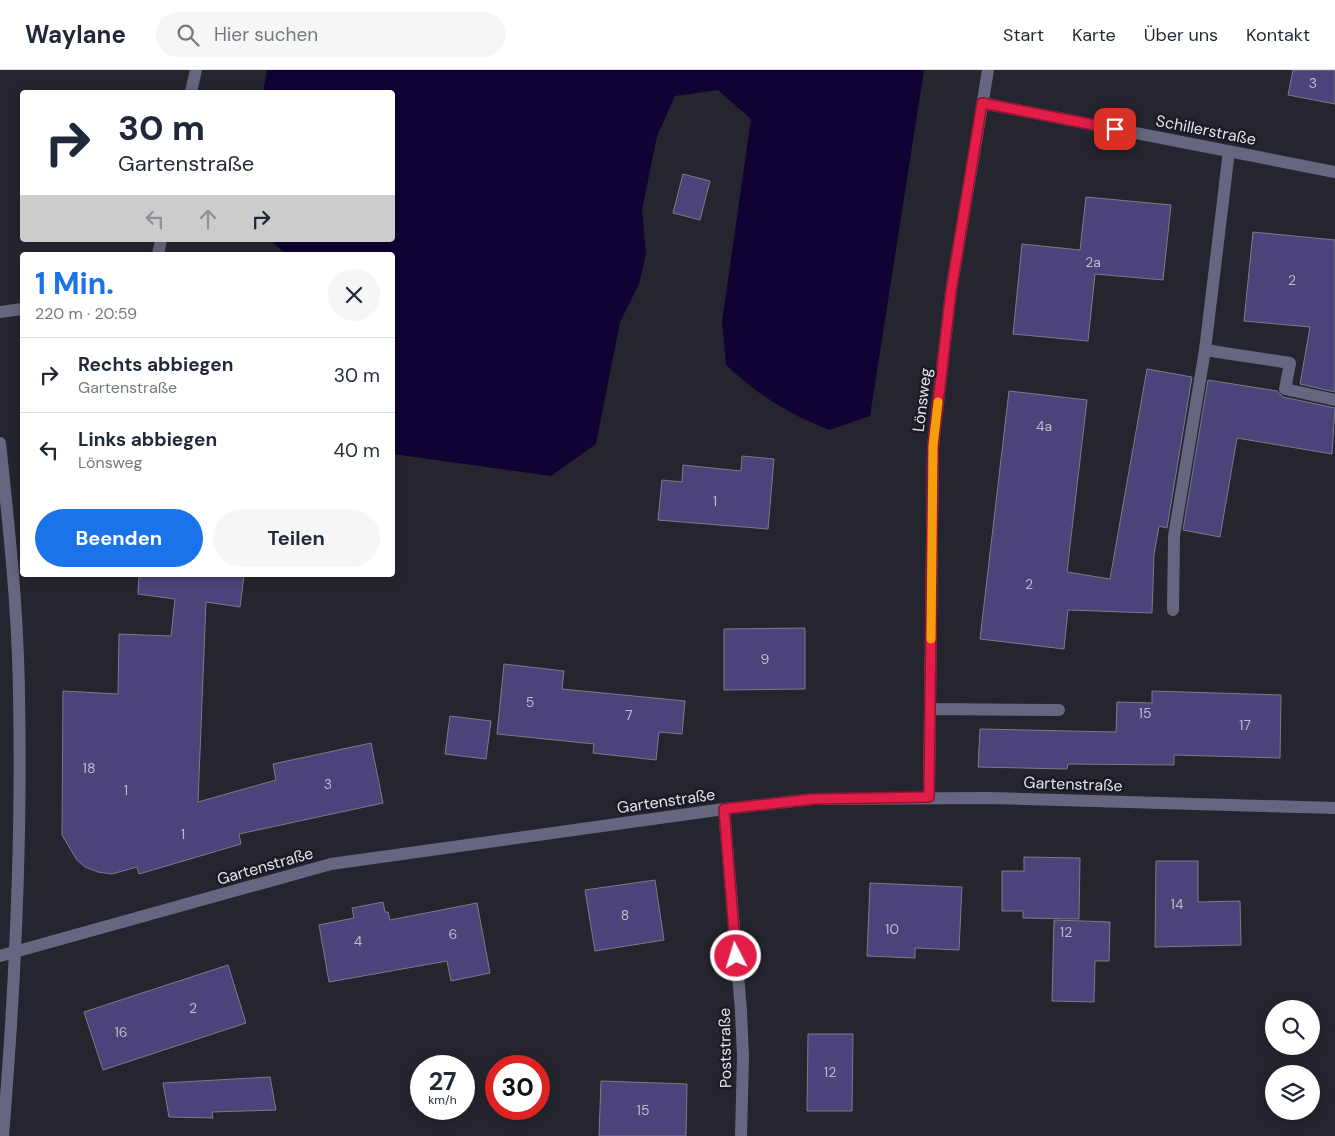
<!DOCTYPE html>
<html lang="de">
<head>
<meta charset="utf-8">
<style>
  body { margin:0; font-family:"DM Sans",sans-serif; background:#f6f6f7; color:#1f2937; height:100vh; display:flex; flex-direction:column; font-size:19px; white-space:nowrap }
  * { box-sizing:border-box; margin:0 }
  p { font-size:16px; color:#747a83 }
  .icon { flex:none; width:28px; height:28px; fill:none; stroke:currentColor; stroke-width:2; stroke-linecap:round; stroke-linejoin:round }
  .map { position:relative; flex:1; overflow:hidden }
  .sheet { position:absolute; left:20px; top:182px; width:375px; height:325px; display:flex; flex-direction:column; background:#fff; border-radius:5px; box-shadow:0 2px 12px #0003 }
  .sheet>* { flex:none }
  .banner { position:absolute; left:20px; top:20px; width:375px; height:152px; border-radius:5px; box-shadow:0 2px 12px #0003; background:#fff; color:#1f2937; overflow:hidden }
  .tools { position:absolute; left:1265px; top:930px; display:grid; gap:10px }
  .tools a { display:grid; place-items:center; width:55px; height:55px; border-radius:50%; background:#fff; box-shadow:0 2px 12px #0003; font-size:25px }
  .speed { position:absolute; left:410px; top:985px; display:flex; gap:10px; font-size:25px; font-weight:700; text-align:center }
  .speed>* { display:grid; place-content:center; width:65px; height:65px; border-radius:50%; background:#fff; box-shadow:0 2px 12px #0003; line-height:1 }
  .speed small { font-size:12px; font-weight:400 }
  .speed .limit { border:8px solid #d22; background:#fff; color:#111 }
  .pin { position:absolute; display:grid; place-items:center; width:42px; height:42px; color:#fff; margin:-21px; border-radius:10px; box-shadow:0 2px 8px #0006 }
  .me { position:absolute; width:55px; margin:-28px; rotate:355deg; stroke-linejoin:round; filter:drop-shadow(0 0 4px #0008) }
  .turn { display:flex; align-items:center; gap:18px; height:105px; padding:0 15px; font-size:22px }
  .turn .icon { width:65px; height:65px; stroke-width:2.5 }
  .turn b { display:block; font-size:35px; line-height:42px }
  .lanes { display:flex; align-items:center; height:48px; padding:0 15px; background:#0003; justify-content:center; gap:25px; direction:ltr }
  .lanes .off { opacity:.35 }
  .round { display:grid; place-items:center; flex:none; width:52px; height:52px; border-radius:26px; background:#f6f6f7 }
  .summary { display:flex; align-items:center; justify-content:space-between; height:85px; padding:0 15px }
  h1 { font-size:30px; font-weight:700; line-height:38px; color:#1a73e8 }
  .button { display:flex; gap:10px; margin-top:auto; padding:10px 15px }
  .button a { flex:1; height:58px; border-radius:30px; background:#1a73e8; color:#fff; font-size:20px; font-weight:700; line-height:58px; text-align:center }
  .button a+a { background:#f6f6f7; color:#1f2937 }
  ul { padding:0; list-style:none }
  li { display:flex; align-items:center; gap:15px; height:75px; padding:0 15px; border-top:1px solid #e0e1e3 }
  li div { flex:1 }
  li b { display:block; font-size:19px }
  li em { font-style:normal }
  header { display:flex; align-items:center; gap:30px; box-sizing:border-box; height:70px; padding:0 25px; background:#fff; border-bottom:1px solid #e0e1e3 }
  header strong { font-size:24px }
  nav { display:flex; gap:28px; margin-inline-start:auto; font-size:18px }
  .search { width:350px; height:45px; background:#f6f6f7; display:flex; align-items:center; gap:12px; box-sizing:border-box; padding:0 18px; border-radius:28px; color:#747a83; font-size:19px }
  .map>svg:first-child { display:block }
</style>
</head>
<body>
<header>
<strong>Waylane</strong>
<div class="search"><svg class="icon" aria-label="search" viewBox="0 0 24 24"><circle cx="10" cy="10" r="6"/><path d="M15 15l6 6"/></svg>Hier suchen</div>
<nav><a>Start</a><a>Karte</a><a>Über uns</a><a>Kontakt</a></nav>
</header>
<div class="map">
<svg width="1335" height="1066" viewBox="0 0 1335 1066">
  <rect width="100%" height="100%" fill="#25252f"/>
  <path fill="#100232" d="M267,0h657l-54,346 -41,14c-44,-18 -68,-33 -103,-65l-4,-43 29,-203 -33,-29 -43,6 -18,40 -15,74 4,44 -7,30 -19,38 -24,122 -45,32 -158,-22 -1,-199h-106l-15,-15h121v-148h-129z"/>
  <path fill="#4a447a" stroke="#7c7b88" d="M1293,0h42v34l-47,-9z
    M683,104l27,7 -10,39 -27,-7z
    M1086,127l85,8 -8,75 -68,-6 -7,67 -75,-7 9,-90 58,6z
    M1253,162l82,8v152l-35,-8 10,-57 -66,-6z
    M1147,299l45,8 -25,151 -8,-2 -5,29 -2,58 -84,-3 -4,39 -84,-10 29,-248 78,9 -20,172 43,7z
    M1208,310l69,11 6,6 52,11 -3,46 -95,-16 -17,99 -37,-7z
    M742,386l32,3 -6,70 -110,-9 4,-40 20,2 1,-17 58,6z
    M139,505h105l-4,32 -34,-5 -8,200 78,-22 -3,-16 98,-21 12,60 -144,31 2,10 -102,30 -2,-7 -25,7 -14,-2 -13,-5 -8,-7 -15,-25 1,-144 55,3 1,-60 52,2 4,-37 -37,-5z
    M805,558v61l-81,1v-61z
    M504,594l60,7 -2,18 123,12 -3,33 -23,-2 -3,28 -63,-7 1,-9 -97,-10z
    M1152,621l129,4 -1,63 -106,-3v10l-106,-1 -1,5 -89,-2 2,-38 136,3 1,-30 35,1z
    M450,646l41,5 -5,38 -41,-5z
    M1024,787l56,1 -1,61 -56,-1v-7h-21v-40h22z
    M1156,791h42v41l42,-1 1,44 -86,2z
    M655,810l9,60 -69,11 -10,-61z
    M870,813l92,4 -3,63 -44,-2v10l-48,-2z
    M383,832l2,10h3l2,8 87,-17 13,70 -39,8 -4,-20 -118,21 -10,-57 35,-7 -2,-10z
    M1054,850l56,2 -1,39h-14l-1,41 -42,-1z
    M228,895l18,58 -143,47 -19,-58z
    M808,964h45l-1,77h-45z
    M270,1007l6,33 -64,2 1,6 -44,-1 -6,-34z
    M601,1011l86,3 -1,52h-87z"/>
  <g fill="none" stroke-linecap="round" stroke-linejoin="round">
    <path stroke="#676680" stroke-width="12" d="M191,22l5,-22
      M982,33l353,69
      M158,185l3,-15
      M0,242l22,-3
      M1205,280l85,13 -5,26 50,11
      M0,373c9,84 18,168 19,252 3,147 -4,294 -16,441
      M1173,540l1,-74 31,-186 24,-199
      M930,639l129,1
      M929,727l4,-351 18,-155 37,-221
      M724,739l17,202 2,45 -2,80
      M0,886l331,-92 393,-55 90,-10 174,-1 347,10"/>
  </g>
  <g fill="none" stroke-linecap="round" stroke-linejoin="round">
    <defs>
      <path id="route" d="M736,886l-12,-147 90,-10 115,-2 4,-351 18,-155 31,-188 133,26"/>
    </defs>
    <use href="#route" stroke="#92132f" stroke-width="12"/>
    <use href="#route" stroke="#e11d48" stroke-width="9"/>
    <path stroke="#f59e0b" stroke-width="9" d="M931,569l2,-193 5,-44"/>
  </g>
  <g text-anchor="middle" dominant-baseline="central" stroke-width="5" stroke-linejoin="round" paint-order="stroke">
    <g font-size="14" fill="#bcbacd">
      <text x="1313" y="13">3</text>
      <text x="1093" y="192">2a</text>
      <text x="1292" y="210">2</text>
      <text x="1044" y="356">4a</text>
      <text x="715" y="431">1</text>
      <text x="1029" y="514">2</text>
      <text x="765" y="589">9</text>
      <text x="530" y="632">5</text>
      <text x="1145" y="643">15</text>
      <text x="629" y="645">7</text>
      <text x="1245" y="655">17</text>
      <text x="89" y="698">18</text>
      <text x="328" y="714">3</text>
      <text x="126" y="720">1</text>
      <text x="183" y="764">1</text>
      <text x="1177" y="834">14</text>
      <text x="625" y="845">8</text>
      <text x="892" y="859">10</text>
      <text x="1066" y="862">12</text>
      <text x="453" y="864">6</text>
      <text x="358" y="871">4</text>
      <text x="193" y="938">2</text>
      <text x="121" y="962">16</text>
      <text x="830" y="1002">12</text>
      <text x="643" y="1040">15</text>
    </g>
    <g font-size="16" fill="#e2e2e9" stroke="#1c1b25">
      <text transform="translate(1206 60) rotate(11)">Schillerstraße</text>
      <text transform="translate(922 330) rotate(-83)">Lönsweg</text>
      <text transform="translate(1073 714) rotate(2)">Gartenstraße</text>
      <text transform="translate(666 731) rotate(-8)">Gartenstraße</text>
      <text transform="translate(265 796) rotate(-16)">Gartenstraße</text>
      <text transform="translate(725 978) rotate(-91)">Poststraße</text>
    </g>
  </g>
</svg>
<div class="tools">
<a><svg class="icon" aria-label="search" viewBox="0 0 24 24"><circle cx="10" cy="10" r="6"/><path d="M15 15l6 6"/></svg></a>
<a><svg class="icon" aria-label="layers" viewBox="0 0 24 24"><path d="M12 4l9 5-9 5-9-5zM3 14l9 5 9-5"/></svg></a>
</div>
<div class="speed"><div>27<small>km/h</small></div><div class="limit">30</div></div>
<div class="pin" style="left:1115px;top:59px;background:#d93025"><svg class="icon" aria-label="arrive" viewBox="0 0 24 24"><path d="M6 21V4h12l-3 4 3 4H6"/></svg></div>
<svg class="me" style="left:736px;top:886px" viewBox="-20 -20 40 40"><circle r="17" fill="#e11d48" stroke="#fff" stroke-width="3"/><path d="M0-11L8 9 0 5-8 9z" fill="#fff"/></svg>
<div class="banner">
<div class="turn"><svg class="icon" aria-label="right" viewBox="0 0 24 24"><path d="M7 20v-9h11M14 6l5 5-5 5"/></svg><div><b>30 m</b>Gartenstraße</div></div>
<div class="lanes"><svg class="icon off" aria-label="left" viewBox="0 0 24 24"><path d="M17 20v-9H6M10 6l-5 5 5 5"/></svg><svg class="icon off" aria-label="ahead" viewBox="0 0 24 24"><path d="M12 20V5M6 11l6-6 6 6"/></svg><svg class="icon" aria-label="right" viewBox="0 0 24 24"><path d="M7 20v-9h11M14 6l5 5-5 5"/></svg></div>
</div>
<section class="sheet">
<div class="summary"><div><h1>1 Min.</h1><p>220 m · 20:59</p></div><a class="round"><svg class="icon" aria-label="close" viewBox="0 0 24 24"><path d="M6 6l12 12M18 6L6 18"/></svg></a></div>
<ul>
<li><svg class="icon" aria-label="right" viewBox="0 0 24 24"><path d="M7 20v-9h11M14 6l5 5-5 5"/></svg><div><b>Rechts abbiegen</b><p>Gartenstraße</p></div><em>30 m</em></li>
<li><svg class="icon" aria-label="left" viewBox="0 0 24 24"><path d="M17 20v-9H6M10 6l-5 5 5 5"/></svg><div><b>Links abbiegen</b><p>Lönsweg</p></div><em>40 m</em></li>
</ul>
<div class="button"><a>Beenden</a><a>Teilen</a></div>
</section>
</div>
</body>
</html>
